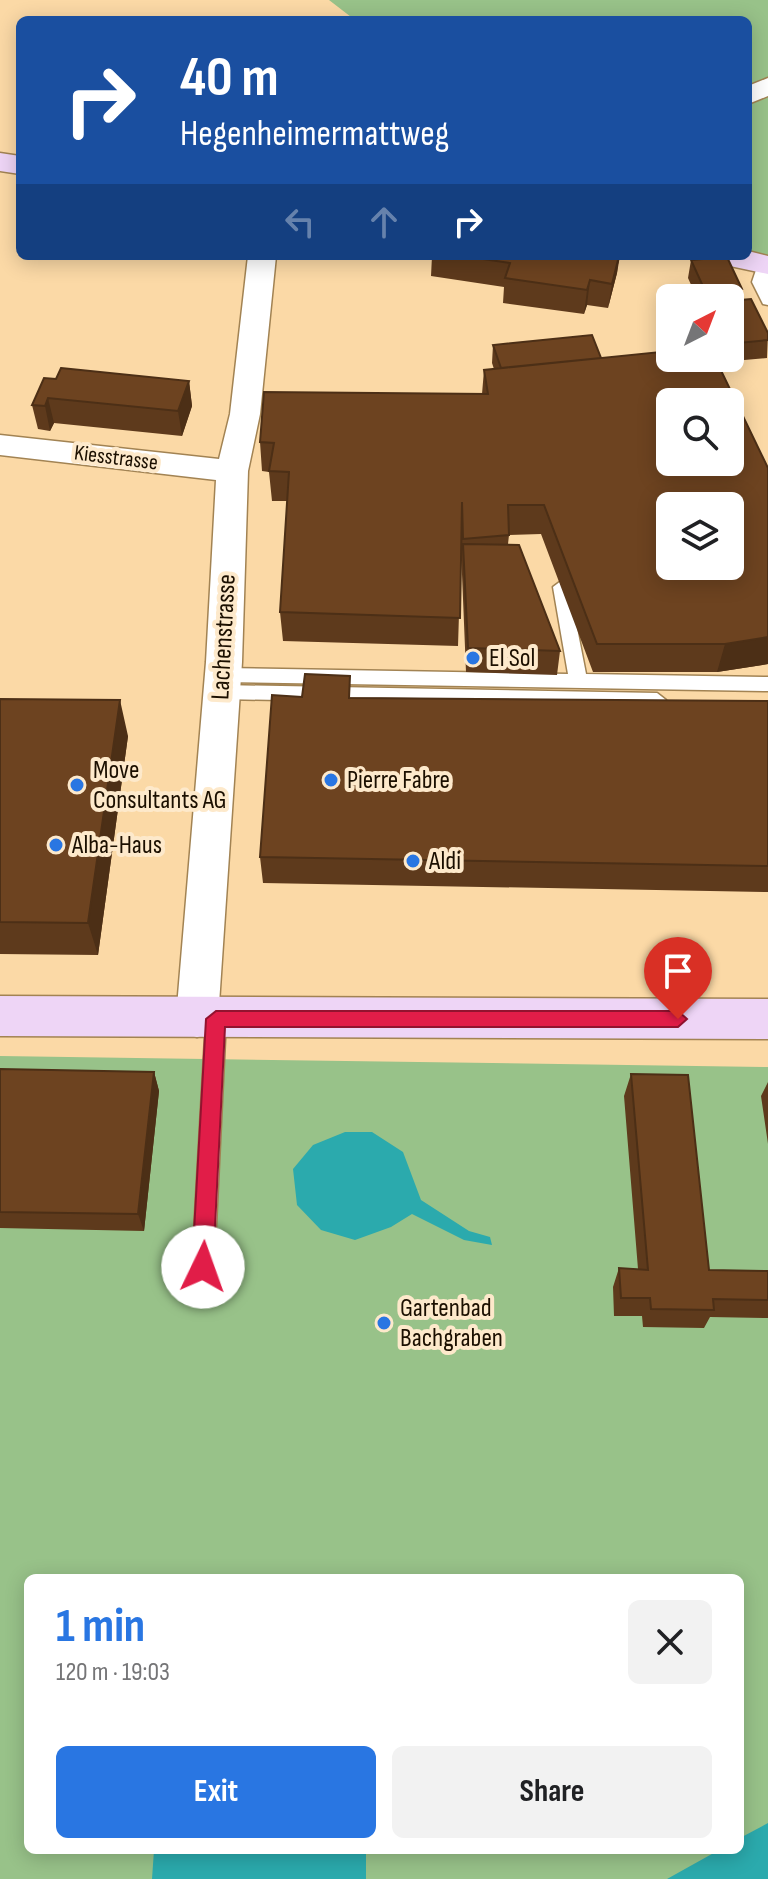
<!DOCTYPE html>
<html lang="en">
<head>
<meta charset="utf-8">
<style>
  body { margin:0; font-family:"Sofia Sans Condensed",sans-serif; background:#f2f2f2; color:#202124; height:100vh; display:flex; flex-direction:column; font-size:30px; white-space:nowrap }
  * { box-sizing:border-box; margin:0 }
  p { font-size:26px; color:#757577 }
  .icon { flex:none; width:44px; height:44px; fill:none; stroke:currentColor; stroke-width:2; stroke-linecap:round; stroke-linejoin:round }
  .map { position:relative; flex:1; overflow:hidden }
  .panel { position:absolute; left:24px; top:1574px; width:720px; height:280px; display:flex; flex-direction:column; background:#fff; border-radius:12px; box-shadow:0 4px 20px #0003 }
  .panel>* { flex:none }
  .banner { position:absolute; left:16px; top:16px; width:736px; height:244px; border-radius:12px; box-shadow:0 4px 20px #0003; background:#1a4fa0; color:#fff; overflow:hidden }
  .needle { width:52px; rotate:42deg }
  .buttons { position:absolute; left:656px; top:284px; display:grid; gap:16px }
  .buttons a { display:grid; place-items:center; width:88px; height:88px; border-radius:12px; background:#fff; box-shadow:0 4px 20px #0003; font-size:40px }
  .pin { position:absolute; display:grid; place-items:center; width:68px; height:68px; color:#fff; margin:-82px -34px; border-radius:50% 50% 50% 0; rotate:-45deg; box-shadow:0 0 8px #0007 }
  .pin .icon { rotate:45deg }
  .me { position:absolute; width:88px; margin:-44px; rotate:3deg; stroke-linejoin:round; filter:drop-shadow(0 0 6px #0008) }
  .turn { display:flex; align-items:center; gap:28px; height:168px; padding:0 32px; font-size:36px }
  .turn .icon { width:104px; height:104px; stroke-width:2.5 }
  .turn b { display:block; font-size:56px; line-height:68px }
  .lanes { display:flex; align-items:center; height:76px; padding:0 32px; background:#0003; justify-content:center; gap:40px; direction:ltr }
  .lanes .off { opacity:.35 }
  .round { display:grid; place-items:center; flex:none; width:84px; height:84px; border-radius:12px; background:#f2f2f2 }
  .headline { display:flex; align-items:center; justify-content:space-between; height:136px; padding:0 32px }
  h1 { font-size:48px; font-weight:700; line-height:60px; color:#2976e2 }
  .primary-button { display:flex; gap:16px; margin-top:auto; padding:16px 32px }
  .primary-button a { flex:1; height:92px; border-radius:12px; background:#2976e2; color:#fff; font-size:32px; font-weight:700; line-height:92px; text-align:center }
  .primary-button a+a { background:#f2f2f2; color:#202124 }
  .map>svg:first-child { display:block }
</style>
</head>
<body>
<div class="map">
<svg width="768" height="1879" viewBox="0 0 768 1879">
  <rect width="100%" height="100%" fill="#fbd9a6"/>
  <path fill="#98c289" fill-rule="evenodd" d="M329,0h439v259l-20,-4v-235h-393z
    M0,1056l768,11v812h-768zM28,1578h712v272h-712z"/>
  <path fill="#2baaad" d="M345,1132h27l31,20 18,48 48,31 21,6 2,8 -28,-5 -52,-26 -21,13 -36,13 -34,-10 -24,-25 -4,-36 20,-24z
    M768,1823v56h-101l52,-29h21v-12z
    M154,1850h212v29h-214z"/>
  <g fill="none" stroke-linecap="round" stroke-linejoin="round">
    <defs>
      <path id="lane" d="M765,260l3,1v44l-5,-1 -11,-22 6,-18z
        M561,581l8,6 17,87 182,3v14l-545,-9 -9,-7 9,-7 345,6 -15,-87z
        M222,685l435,8 9,7 -9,7 -435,-8 -9,-7z
        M216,1010l7,3 3,6 -12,248 -3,8 -8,3 -8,-3 -3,-8 14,-248 3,-6z"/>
      <path id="street" d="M768,78v18l-20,8v-18z
        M248,256h28l-16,158 -12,57 -6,191 -24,357 -6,13 -15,5 -15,-5 -6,-13 30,-357 10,-182 -216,-25v-20l219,24 11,-45z"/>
      <path id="secondary" d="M0,153l20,3v18l-20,-3z
        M748,251l20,5v18l-52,-11 -4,-7h36z
        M0,996l768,3v40l-768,-3z"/>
    </defs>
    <use href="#lane" stroke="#a28353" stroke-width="3"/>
    <use href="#street" stroke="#a28353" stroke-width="3"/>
    <use href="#secondary" stroke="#a28353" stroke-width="3"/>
    <use href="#lane" fill="#fff" fill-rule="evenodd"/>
    <use href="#street" fill="#fff" fill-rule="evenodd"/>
    <use href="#secondary" fill="#eed5f6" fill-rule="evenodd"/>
  </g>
  <path fill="#5e3a1c" d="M432,256h188l-3,17 -9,35 -21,-3 -3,9 -81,-11 1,-16 -73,-11z
    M691,260l51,29 -2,11 28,33 -1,25 -34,3 -3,-8v-55h-33l-9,-20z
    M493,345l108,13 167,110v196l-51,8h-124l-52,-138 -32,1 -1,9 52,107 -3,24 -91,-3 -5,-122 -3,96 -175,-5 -3,-29 8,-111h-16l-3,-29 -7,-1 -2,-29 222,-48 2,-24 10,-1 -2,-6z
    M56,379l133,2 3,25 -10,30 -128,-13 -4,8 -12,-2 -6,-24z
    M302,697l466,4v191l-505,-9 -3,-26z
    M0,699l128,37 -30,219 -98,-1z
    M0,1069l154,3 5,19 -15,140 -144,-3z
    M631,1074l78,196 59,1v47l-58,-1 -6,11 -61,-1 -1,-11h-28l-1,-29 6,-19 19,1 -14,-173z
    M768,1082v62l-7,-48z"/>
  <path fill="#4c2f16" d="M619,256l-2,17 -9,35 4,-24z
    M590,280l-3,25 -3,9 3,-24z
    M189,381l3,25 -10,30 -4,-25z
    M48,398l6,25 -4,8 -5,-25z
    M768,637v27l-51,8 8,-28z
    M120,700l8,36 -30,219 -10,-32z
    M154,1072l5,19 -15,140 -6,-17z"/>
  <path fill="#6d4320" stroke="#4c2f16" stroke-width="2" fill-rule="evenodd" d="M463,256h156l-7,28 -22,-4 -3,10 -82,-12 5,-15z
    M727,257l15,32 -36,4 -15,-33z
    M751,299l17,34v7l-30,3 -8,-16v-26z
    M592,335l9,23 -100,10 -8,-23z
    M670,351v7h45l53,110v169l-43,7h-128l-53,-139h-36l1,30 -46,4 -1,-37 -2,116 -180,-6 9,-140 -20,-1 5,-28 -14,-1 4,-50 224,2 -4,-24zM670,402h60v60h-60zM670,506h60v60h-60z
    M61,368l128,13 -11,30 -130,-13 -3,8 -13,-1 12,-27 12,1z
    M463,544l56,1 41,106 -92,-3z
    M305,674l45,2 -1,22 419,3v165l-508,-9 12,-162 30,2z
    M0,699l120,1 -32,223 -88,-1z
    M0,1069l154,3 -16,142 -138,-2z
    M631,1074l57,1 21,195 59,1v29l-55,-1 1,11 -63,-1 -1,-11h-29l-2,-30 29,2z"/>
  <path fill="#e11d48" stroke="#92132f" stroke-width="2" d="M216,1011h462l9,8 -9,8h-453l-12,240 -3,7 -7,3 -8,-3 -3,-7 14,-248z"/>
  <g fill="#2976e2" stroke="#fde9cb" stroke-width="3">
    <circle cx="473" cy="658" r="8"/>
    <circle cx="331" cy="780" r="8"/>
    <circle cx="77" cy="785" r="8"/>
    <circle cx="56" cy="845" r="8"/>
    <circle cx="413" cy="861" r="8"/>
    <circle cx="384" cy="1323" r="8"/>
  </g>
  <g text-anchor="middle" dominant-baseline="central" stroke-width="8" stroke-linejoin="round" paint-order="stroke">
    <g font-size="22" fill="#1b0f00" stroke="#fde9cb">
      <text transform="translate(116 458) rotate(7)">Kiesstrasse</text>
    </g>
    <g font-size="26" fill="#1b0f00" stroke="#fde9cb">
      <text transform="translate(224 637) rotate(-87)">Lachenstrasse</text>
    </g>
    <g font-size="26" fill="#1b0f00" stroke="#fde9cb" text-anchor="start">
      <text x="489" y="658">El Sol</text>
      <text x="93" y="770">Move<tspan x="93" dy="30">Consultants AG</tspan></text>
      <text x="347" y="780">Pierre Fabre</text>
      <text x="72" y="845">Alba-Haus</text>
      <text x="429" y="861">Aldi</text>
      <text x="400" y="1308">Gartenbad<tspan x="400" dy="30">Bachgraben</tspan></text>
    </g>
  </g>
</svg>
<div class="buttons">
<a><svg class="needle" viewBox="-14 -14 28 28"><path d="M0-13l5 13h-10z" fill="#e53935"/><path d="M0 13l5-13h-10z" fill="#757577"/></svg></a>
<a><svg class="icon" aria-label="search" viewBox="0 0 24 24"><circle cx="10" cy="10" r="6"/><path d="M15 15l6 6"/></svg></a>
<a><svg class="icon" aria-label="layers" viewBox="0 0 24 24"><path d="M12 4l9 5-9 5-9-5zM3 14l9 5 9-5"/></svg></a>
</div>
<div class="pin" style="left:678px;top:1019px;background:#d93025"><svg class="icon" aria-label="arrive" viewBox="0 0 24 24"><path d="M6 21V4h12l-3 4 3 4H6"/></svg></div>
<svg class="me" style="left:203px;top:1267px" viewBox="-20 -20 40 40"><circle r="19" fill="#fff"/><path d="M0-13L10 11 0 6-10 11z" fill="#e11d48"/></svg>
<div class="banner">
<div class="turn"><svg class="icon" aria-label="right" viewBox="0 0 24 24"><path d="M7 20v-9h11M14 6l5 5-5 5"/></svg><div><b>40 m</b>Hegenheimermattweg</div></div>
<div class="lanes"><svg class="icon off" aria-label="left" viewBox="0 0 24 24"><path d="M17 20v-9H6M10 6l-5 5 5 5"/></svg><svg class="icon off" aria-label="ahead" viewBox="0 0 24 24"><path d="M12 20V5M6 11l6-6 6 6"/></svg><svg class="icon" aria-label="right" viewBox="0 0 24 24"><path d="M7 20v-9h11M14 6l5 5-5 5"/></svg></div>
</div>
<section class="panel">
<div class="headline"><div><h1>1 min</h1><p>120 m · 19:03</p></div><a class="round"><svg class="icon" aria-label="close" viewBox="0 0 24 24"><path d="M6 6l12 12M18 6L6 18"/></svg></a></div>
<div class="primary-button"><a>Exit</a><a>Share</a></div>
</section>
</div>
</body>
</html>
